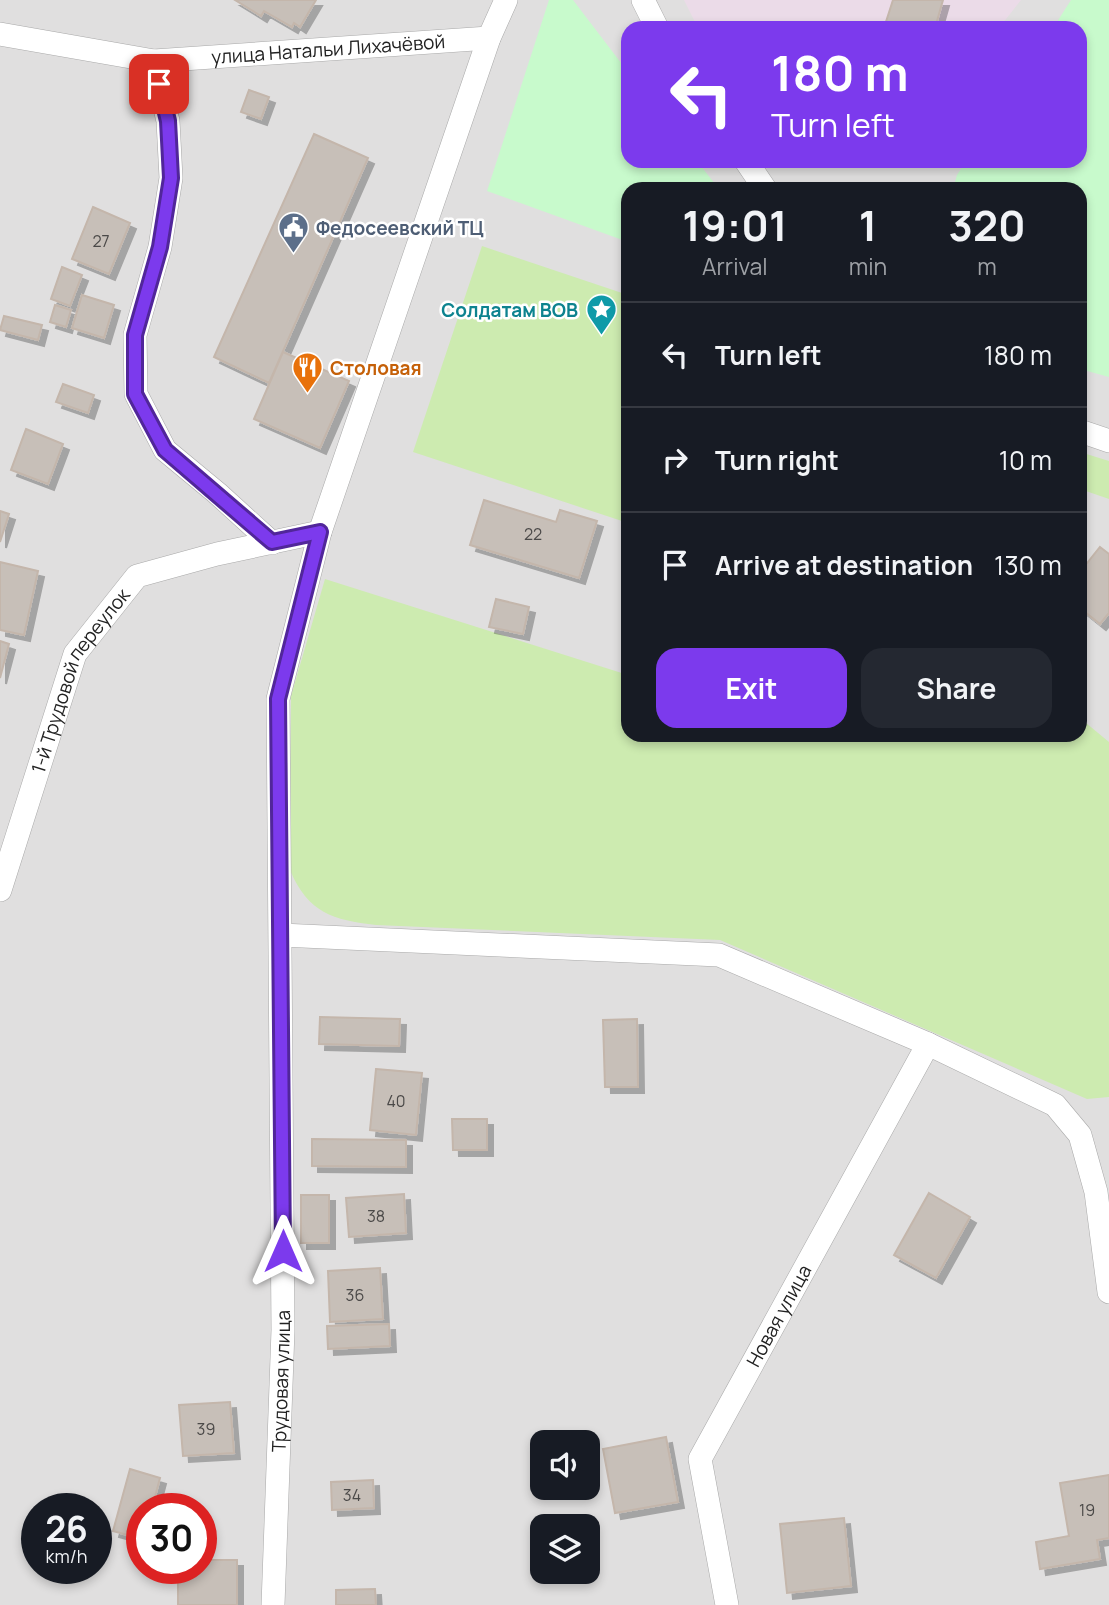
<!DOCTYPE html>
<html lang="en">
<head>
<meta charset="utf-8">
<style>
  body { margin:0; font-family:Manrope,sans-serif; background:#242831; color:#f1f3f6; height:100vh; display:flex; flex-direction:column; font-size:26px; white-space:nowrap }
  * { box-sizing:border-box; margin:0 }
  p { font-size:23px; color:#9ea1a6 }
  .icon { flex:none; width:38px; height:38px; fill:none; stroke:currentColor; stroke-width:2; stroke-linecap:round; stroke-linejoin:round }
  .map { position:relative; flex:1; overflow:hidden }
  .side { position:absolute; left:621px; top:182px; width:466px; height:560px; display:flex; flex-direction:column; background:#171b24; border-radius:21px; box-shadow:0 4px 10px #0003 }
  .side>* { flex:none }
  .banner { position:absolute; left:621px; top:21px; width:466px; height:147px; border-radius:21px; box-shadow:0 4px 10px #0003; background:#7c3aed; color:#fff; overflow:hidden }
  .controls { position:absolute; left:530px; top:1430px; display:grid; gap:14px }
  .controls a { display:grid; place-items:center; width:70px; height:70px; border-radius:14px; background:#171b24; box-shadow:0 4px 10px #0003; font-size:35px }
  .speed { position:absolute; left:21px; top:1493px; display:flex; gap:14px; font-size:35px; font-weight:700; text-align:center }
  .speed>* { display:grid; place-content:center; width:91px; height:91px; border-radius:50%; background:#171b24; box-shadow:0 4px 10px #0003; line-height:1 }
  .speed small { font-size:18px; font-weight:400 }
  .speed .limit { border:10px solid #d22; background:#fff; color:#111 }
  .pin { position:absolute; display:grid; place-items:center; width:60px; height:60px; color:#fff; margin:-30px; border-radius:14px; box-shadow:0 4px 10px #0006 }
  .me { position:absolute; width:77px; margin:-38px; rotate:0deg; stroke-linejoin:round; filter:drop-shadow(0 0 5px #0008) }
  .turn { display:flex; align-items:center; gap:24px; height:147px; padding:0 35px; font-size:32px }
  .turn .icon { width:91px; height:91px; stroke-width:2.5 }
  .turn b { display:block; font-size:49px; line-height:60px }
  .eta { display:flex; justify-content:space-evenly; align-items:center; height:119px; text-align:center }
  .eta b { font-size:42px; font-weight:700; line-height:49px }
  .primary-button { display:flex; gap:14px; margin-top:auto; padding:14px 35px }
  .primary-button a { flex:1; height:80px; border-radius:21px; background:#7c3aed; color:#fff; font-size:28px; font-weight:700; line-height:80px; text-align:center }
  .primary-button a+a { background:#242831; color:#f1f3f6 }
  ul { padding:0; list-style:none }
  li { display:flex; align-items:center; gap:21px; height:105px; padding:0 35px; border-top:2px solid #363941 }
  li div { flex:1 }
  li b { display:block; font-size:26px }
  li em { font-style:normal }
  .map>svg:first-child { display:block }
</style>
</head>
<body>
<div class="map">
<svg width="1109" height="1605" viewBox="0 0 1109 1605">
  <defs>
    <filter id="shadow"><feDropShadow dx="6" dy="6" stdDeviation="0" flood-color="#0004"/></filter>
  </defs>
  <rect width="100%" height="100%" fill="#f2efe9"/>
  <path fill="#e0dfdf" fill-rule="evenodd" d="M0,0h1109v1605h-1109zM628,28h452v133h-452zM628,189h452v546h-452zM542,1442h46v46h-46zM37,1508h59v60h-59zM142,1508h59v60h-59zM542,1526h46v46h-46z"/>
  <path fill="#ebdbe8" d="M684,0h337l-22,28h-301z"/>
  <path fill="#cdebb0" d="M482,246l146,49v228l-215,-71z
    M1080,452l29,9v38l-29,-10z
    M325,579l303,96v60h452v-17l29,24v355l-22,2 -367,-159 -344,-15c-43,-5 -68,-12 -86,-55l1,-174z"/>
  <path fill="#c8facc" d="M549,0h24l55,72v89h69l22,28h-91v53l-141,-51z
    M1071,0h38v377l-29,-8v-180h-127l4,-14 9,-14h114v-133h-27z"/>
  <path fill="#c7bfb8" stroke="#c4b6ab" stroke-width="2" filter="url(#shadow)" d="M235,0h81l-16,27 -6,-4 -2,4 -28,-16 -3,5z
    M893,0h50l-8,28h-51z
    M249,90l20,7 -8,22 -20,-7z
    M314,134l54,24 -99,225 -55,-26z
    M93,207l37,16 -21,51 -37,-15z
    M62,267l20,8 -12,31 -19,-7z
    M82,295l32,10 -10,33 -32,-10z
    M55,305l16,5 -5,17 -16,-5z
    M4,316l38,9 -4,15 -38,-10z
    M283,352l66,29 -29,67 -66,-29z
    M63,384l31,11 -6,18 -32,-11z
    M26,429l37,15 -15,40 -37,-14z
    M484,500l72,22 4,-12 37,11 -18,57 -109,-33z
    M0,511l9,3 -9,28z
    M1100,547l9,7v59l-9,11 -20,-16v-18l3,-4 -3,-2v-12z
    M0,562l38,9 -14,64 -24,-5z
    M496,599l33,8 -6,27 -34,-7z
    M0,641l9,3 -9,34z
    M320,1017l80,2 -1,27 -80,-2z
    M637,1019l1,68h-33l-2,-67z
    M376,1069l46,4 -6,62 -46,-5z
    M452,1119h35v31h-34z
    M312,1139l94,1v27l-94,-1z
    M929,1193l41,24 -34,61 -42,-23z
    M404,1194l2,39 -57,4 -3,-39z
    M301,1195h28v48h-28z
    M380,1268l3,51 -53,3 -2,-51z
    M389,1324l1,22 -62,3 -1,-23z
    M230,1402l4,51 -51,3 -4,-51z
    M666,1437l12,65 -63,11 -12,-64z
    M130,1469l30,9 -8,30h-10v31l-29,-8z
    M1109,1475v63l-12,2 3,19 -60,10 -4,-27 33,-6 -9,-53z
    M373,1480l1,28 -42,2 -1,-28z
    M844,1518l7,68 -64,7 -7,-69z
    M201,1560h36v45h-59v-37h23z
    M375,1589l1,16h-40v-15z"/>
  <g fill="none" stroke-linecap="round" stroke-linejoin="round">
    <defs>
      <g id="street">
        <path d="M643,0l14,28"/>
        <path id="s1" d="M0,34l154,27 335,-23"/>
        <path d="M154,61l14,60 3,57 -11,69 -25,88 1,59 29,56 52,43 55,50"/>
        <path d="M746,161l19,28"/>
        <path d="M1080,431l29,10"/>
        <path id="s2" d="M0,890l75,-236 62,-78 80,-22 103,-22"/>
        <path d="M281,935l438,20 209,89 127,61 25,30 16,57 13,100"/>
        <path id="s3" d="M273,1605l10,-275 -5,-631 42,-167 169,-494 17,-38"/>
        <path id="s4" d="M727,1605l-27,-146 228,-415"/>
      </g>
    </defs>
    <use href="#street" stroke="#a9a9a9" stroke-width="24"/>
    <use href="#street" stroke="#fff" stroke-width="23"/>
  </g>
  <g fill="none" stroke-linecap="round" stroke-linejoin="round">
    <defs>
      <path id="route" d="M159,84l9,37 3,57 -11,69 -25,88v59l30,56 107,92 48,-10 -42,167 5,552"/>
    </defs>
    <use href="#route" stroke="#51269a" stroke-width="18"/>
    <use href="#route" stroke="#7c3aed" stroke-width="12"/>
  </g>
  <defs>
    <symbol id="civic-pin" viewBox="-11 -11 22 30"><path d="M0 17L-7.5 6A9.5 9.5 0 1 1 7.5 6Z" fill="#5c6f8a" stroke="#fff"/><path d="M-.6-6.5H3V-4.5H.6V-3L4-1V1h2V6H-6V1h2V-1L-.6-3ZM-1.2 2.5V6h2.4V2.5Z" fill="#fff"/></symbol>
    <symbol id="sight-pin" viewBox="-11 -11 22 30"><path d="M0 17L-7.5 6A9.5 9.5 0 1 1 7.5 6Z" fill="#0f9aa8" stroke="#fff"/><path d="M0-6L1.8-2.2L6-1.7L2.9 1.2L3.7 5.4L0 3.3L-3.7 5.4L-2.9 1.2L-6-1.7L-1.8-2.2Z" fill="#fff"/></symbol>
    <symbol id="restaurant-pin" viewBox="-11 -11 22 30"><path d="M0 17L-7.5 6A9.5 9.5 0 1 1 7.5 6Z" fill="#e8710a" stroke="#fff"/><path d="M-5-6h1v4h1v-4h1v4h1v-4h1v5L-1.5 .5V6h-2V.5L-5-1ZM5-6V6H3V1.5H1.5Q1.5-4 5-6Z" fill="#fff"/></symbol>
  </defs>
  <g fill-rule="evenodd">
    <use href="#civic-pin" x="276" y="210" width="35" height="47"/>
    <use href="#sight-pin" x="584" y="292" width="35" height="47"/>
    <use href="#restaurant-pin" x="290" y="350" width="35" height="47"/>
  </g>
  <g text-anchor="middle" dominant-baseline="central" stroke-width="5" stroke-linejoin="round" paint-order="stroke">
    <g font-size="16" fill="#4b4948">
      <text x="101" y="241">27</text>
      <text x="533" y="534">22</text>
      <text x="396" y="1101">40</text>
      <text x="376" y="1216">38</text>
      <text x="355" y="1295">36</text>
      <text x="206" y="1429">39</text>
      <text x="352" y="1495">34</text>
      <text x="1087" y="1510">19</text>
    </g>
    <g font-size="19" fill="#222" stroke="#fff">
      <text stroke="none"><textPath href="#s1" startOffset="331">улица Натальи Лихачёвой</textPath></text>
      <text stroke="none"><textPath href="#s2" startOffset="226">1-й Трудовой переулок</textPath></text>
      <text stroke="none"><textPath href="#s4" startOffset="312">Новая улица</textPath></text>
      <text stroke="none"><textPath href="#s3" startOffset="224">Трудовая улица</textPath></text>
    </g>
    <g font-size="19" font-weight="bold" fill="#4e5e75" stroke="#fff" text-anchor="start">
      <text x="316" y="228">Федосеевский ТЦ</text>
    </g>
    <g font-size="19" font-weight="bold" fill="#0d838f" stroke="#fff" text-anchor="end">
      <text x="578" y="310">Солдатам ВОВ</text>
    </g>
    <g font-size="19" font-weight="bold" fill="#c56008" stroke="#fff" text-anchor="start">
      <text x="330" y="368">Столовая</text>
    </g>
  </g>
</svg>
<div class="controls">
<a><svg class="icon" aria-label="sound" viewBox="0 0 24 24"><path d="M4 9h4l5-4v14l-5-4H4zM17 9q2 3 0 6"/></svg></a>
<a><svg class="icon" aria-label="layers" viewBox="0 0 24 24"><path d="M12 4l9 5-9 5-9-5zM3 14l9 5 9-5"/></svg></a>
</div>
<div class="speed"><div>26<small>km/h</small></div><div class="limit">30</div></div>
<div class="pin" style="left:159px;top:84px;background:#d93025"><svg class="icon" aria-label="arrive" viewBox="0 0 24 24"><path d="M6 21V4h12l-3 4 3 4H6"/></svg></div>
<svg class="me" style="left:283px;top:1251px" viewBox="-20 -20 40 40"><path d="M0-17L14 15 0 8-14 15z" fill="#7c3aed" stroke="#fff" stroke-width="4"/></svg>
<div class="banner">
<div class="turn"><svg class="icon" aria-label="left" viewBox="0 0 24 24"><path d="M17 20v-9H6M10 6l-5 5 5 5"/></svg><div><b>180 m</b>Turn left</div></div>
</div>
<section class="side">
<div class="eta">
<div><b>19:01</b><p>Arrival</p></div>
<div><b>1</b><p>min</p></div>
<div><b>320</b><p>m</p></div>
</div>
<ul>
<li><svg class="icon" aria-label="left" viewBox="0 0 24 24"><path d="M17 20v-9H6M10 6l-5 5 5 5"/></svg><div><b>Turn left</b></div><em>180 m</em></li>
<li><svg class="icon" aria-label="right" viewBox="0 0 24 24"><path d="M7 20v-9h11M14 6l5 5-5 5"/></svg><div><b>Turn right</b></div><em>10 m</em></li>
<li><svg class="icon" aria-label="arrive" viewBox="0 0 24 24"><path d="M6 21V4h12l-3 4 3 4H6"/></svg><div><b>Arrive at destination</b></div><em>130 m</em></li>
</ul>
<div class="primary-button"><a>Exit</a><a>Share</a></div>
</section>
</div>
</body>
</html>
